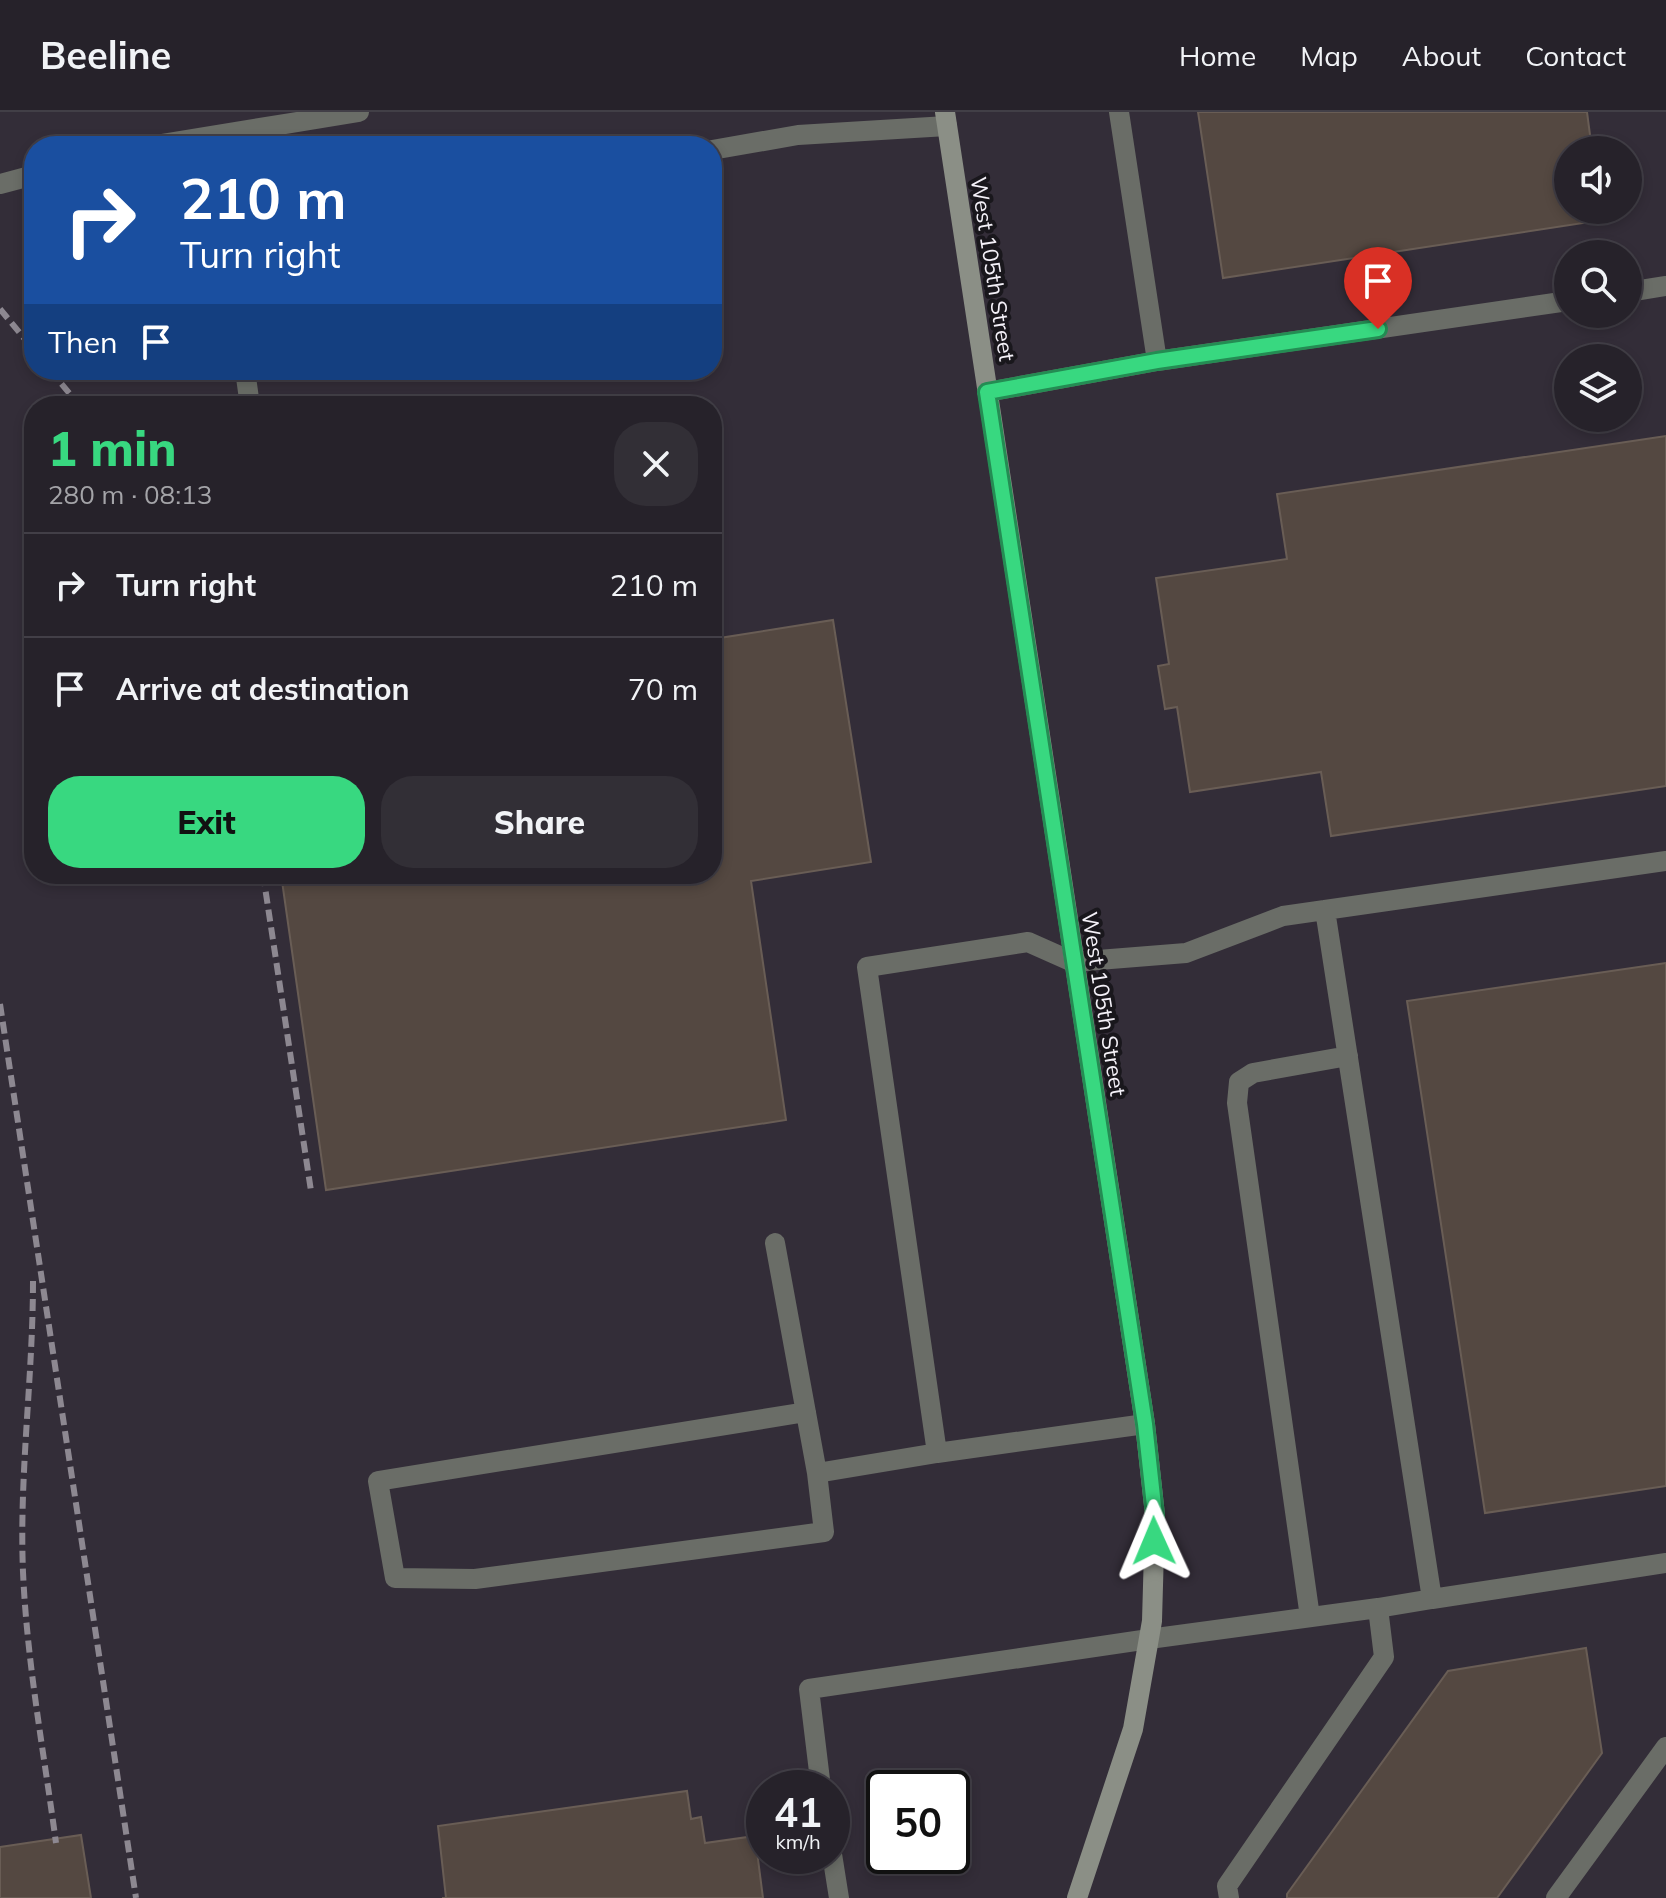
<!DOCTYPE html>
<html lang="en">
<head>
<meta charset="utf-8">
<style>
  body { margin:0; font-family:Mulish,sans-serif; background:#322f36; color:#f1f3f6; height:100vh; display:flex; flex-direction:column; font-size:30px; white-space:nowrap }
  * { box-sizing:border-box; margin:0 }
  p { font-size:26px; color:#a4a4a8 }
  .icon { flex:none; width:44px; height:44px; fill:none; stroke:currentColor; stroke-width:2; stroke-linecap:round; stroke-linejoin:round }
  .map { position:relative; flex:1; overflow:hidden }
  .sheet { position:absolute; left:24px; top:284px; width:698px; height:488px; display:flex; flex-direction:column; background:#26222a; border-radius:32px; box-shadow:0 4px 12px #0003,0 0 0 2px #423f47 }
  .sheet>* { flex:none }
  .guide { position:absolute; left:24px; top:24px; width:698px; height:244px; border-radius:32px; box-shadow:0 4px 12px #0003,0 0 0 2px #423f47; background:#1a4fa0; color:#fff; overflow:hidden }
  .buttons { position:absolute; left:1554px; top:24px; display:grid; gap:16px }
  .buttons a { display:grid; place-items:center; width:88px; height:88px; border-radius:50%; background:#26222a; box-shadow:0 4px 12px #0003,0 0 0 2px #423f47; font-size:40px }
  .speed { position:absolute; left:746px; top:1658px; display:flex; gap:16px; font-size:40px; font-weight:700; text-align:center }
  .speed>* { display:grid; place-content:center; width:104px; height:104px; border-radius:50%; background:#26222a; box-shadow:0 4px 12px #0003,0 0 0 2px #423f47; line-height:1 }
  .speed small { font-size:20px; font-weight:400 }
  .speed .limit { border:4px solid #111; border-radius:12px; background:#fff; color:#111 }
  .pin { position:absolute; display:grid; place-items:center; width:68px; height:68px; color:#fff; margin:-82px -34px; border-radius:50% 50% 50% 0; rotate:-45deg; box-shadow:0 0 8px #0007 }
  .pin .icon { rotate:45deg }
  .me { position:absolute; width:88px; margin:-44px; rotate:359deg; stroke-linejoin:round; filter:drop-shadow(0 0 6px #0008) }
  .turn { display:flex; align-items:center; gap:28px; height:168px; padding:0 24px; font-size:36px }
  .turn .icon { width:104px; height:104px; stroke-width:2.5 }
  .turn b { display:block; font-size:56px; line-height:68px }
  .then { display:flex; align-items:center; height:76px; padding:0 24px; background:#0003; gap:16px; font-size:30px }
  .round { display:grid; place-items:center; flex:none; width:84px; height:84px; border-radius:32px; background:#322f36 }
  .headline { display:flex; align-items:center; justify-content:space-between; height:136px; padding:0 24px }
  h1 { font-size:48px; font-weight:800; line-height:60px; color:#38d880 }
  .primary-button { display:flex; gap:16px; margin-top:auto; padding:16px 24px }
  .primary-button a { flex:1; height:92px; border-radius:32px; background:#38d880; color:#111; font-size:32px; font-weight:800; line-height:92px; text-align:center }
  .primary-button a+a { background:#322f36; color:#f1f3f6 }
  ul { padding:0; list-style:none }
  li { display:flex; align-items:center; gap:24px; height:104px; padding:0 24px; border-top:2px solid #423f47 }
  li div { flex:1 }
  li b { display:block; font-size:30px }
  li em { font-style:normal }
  header { display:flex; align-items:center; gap:48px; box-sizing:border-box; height:112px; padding:0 40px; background:#26222a; border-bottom:2px solid #423f47 }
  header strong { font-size:38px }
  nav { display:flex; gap:44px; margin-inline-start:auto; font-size:28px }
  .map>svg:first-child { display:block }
</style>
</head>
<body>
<header>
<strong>Beeline</strong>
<nav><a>Home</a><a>Map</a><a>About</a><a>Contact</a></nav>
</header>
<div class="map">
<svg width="1666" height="1786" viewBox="0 0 1666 1786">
  <rect width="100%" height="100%" fill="#332d38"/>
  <path fill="#544841" stroke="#695d55" stroke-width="2" d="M1198,0h389l5,38h-24v60h33l2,10 -380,58z
    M1666,324v350l-335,50 -10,-64 -131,20 -13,-85 -12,2 -7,-43 11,-2 -13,-86 131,-19 -10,-65z
    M833,508l38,242 -120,19 35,239 -460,70 -45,-316h431v-245l1,10z
    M1666,851v523l-181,27 -78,-512z
    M1586,1536l16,105 -105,145h-210v-4l161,-223z
    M687,1679l4,28 10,-2 4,26 50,-7 8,62h-321h4l-8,-72z
    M81,1723l10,63h-91v-51z"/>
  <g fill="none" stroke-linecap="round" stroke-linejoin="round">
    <path stroke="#6a6d67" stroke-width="20" d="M149,34l210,-34
      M712,38l86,-15 149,-9
      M0,72l34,-9
      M1628,180l38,-6
      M1157,249l411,-60
      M245,258l5,36
      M987,280l170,-31 -38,-249
      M1325,798l107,689 -54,9
      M775,1131l42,230 120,-20
      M806,1300l-428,69 17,97 80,1 349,-47 -7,-59
      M1145,1312l-208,29 -70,-486 161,-25 45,20 113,-9 97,-37 383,-55
      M1432,1487l234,-36
      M1310,1505l-73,-514 2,-21 14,-9 95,-17
      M821,1676l-12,-99 340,-50 229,-31 6,49 -157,229 2,12
      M832,1742l7,44
      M1556,1786l110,-151"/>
    <path stroke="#8b8f86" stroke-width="20" d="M945,0l200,1312 10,91 -3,106 -19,108 -56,169"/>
    <path stroke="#8d8891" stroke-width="6" stroke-dasharray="12 6" stroke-linecap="butt" d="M0,197l34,41
      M50,258l30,36
      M263,762l48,317
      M0,892l136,894
      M33,1169c0,97 -14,194 -10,291 4,91 21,181 33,271"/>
  </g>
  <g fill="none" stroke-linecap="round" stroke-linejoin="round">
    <defs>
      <path id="route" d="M1154,1429l1,-26 -10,-91 -158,-1032 170,-31 221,-32"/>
    </defs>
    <use href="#route" stroke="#248c53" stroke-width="20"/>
    <use href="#route" stroke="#38d880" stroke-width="14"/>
  </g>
  <g text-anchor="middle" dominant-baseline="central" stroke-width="8" stroke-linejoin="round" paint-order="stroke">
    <g font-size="22" fill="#f4f1f8" stroke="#19171c">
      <text transform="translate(993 157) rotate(81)">West 105th Street</text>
      <text transform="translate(1104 892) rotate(81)">West 105th Street</text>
    </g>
  </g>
</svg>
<div class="buttons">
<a><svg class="icon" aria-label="sound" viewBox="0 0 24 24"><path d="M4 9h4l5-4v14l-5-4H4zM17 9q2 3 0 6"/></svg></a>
<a><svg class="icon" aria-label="search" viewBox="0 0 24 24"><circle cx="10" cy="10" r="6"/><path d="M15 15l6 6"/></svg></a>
<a><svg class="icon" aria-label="layers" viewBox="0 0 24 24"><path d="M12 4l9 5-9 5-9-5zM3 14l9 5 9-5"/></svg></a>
</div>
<div class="speed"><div>41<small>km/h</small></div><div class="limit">50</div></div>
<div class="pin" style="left:1378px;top:217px;background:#d93025"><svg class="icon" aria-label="arrive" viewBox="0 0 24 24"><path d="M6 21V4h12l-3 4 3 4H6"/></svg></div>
<svg class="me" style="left:1154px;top:1429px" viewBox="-20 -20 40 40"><path d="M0-17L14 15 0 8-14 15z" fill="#38d880" stroke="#fff" stroke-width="4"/></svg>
<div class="guide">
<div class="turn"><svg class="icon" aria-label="right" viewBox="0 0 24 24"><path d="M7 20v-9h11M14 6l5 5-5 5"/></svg><div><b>210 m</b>Turn right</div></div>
<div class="then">Then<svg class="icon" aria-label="arrive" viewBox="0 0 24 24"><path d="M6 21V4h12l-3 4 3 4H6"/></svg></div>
</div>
<section class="sheet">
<div class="headline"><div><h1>1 min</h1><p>280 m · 08:13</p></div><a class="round"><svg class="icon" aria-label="close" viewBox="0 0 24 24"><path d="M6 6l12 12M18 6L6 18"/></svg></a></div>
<ul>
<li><svg class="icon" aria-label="right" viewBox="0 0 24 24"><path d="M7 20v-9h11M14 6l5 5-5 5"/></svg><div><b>Turn right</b></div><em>210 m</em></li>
<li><svg class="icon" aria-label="arrive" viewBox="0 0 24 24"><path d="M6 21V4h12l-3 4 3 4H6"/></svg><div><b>Arrive at destination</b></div><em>70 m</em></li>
</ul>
<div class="primary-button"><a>Exit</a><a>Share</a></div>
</section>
</div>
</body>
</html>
